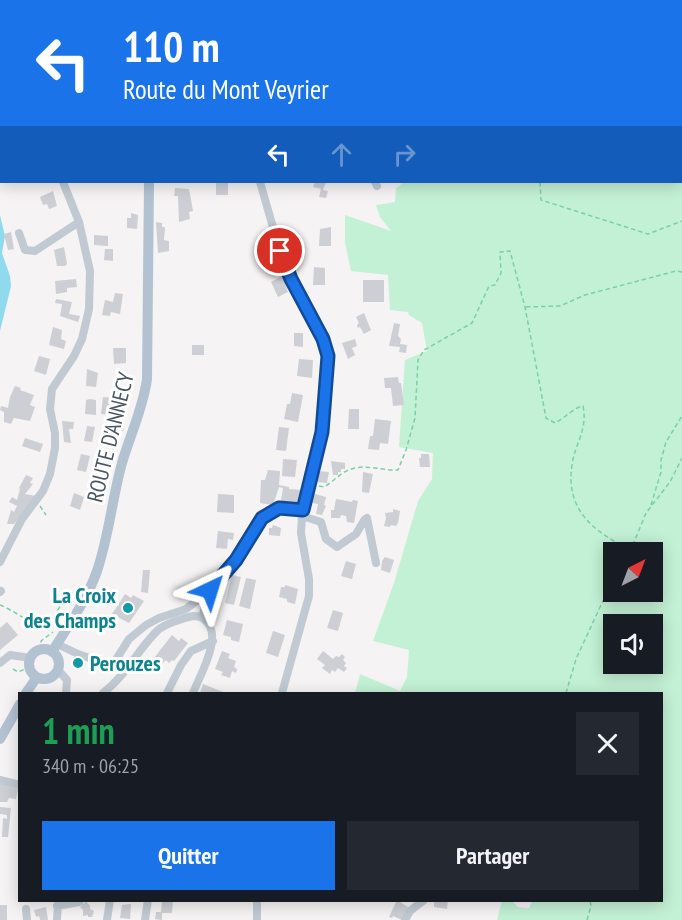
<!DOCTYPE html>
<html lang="fr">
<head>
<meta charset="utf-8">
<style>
  body { margin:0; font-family:"PT Sans Narrow",sans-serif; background:#242831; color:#f1f3f6; height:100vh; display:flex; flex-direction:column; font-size:22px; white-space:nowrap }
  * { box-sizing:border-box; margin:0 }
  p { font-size:20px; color:#9ea1a6 }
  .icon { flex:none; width:33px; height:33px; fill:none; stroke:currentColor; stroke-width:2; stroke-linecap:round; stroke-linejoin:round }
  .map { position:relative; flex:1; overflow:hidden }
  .drawer { position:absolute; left:18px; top:692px; width:645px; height:210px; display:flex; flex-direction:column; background:#171b24; border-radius:0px; box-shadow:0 3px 15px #0003 }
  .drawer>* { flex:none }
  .hud { position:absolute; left:0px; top:0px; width:682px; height:183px; box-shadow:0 3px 15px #0003; background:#1a73e8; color:#fff; overflow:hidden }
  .needle { width:39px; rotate:42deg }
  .buttons { position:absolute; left:603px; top:542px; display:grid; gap:12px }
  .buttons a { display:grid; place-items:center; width:60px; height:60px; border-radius:0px; background:#171b24; box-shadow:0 3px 15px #0003; font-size:30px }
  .pin { position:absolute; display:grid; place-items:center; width:51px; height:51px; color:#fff; margin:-26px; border:3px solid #fff; border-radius:50%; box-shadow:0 2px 6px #0007 }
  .me { position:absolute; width:66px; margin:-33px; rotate:41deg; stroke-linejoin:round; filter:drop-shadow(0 0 4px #0008) }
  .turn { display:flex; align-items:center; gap:21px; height:126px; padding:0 24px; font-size:27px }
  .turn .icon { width:78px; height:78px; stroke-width:2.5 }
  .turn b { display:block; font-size:42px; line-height:51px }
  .lanes { display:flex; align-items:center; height:57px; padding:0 24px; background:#0003; justify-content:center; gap:30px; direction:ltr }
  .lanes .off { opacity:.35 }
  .round { display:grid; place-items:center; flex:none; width:63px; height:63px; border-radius:0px; background:#242831 }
  .head { display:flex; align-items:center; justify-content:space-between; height:102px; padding:0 24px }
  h1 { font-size:36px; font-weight:700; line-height:45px; color:#1e9e55 }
  .cta { display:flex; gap:12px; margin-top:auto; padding:12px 24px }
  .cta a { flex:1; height:69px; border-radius:0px; background:#1a73e8; color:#fff; font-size:24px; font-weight:700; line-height:69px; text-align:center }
  .cta a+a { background:#242831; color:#f1f3f6 }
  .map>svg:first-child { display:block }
</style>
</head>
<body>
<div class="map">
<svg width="682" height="920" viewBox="0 0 682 920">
  <rect width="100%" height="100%" fill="#f5f3f3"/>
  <path fill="#c3f1d5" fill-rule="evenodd" d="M464,0h218v920h-185l5,-20h9l7,7 11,1 4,-8h129v-207h-307l5,-19 40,17 7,-14 2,-27 -36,-9 21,-58 24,-82 14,-22 1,-26 -34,-6 6,-87 22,-9 -5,-28 -13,-8 -1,-3 -18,-2 -2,-35 -37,-4 -6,-28v-28l46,16 -11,-14 -4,-12 19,-3 1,-14 9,-6h276v-180zM614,552h38v39h-38zM614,624h38v39h-38z"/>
  <path fill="#90daee" d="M0,215l5,21 -3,17 8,23 1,10 -11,45z"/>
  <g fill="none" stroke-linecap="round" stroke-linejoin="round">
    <path stroke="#90daee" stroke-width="2" d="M80,2l9,-2
      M681,16l1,-1
      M0,19h2
      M681,159h1"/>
  </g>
  <path fill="#cdcfd5" d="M216,182h12v13h-12z
    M315,182h11l-3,8 5,1 -2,7 -7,-1 2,-8 -8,-2z
    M175,188l14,1 4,22 -4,1 1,7 -11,3 -1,-26h-4z
    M53,191l4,15 -8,3 -2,-5 -4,1 -3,-8z
    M131,213l7,2 -1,14 -10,-1v-10h4z
    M156,222l6,1v4h3l-1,13 5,1v10l-11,2z
    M331,227v19h-12l1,-17z
    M11,232l3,17 -6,1 -4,-16z
    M293,232l-2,6 4,7 -7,3 -5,-10 -3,1 -1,-5z
    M94,235l14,1v10l-14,-1z
    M64,247l3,17 -2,2h-8l-3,-16z
    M105,249h8v12l-9,-1z
    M314,267l11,1v17h-12z
    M282,276l6,16 -10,5 -7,-15z
    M76,279l1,8 -10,1v4l-11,2 -1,-13z
    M363,280h21v22h-21z
    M115,293l8,1 -3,20 -9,-2 -1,4 -8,-1 3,-15 8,2z
    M56,299l16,3 -3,12 11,2 -2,6 -18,-6 2,-12 -7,-1z
    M364,313l7,17 -7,4 -4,-7 -2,1 -1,-3 2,-2 -3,-6z
    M394,323l6,1 -2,12 3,3 -1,5 7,1 -1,8 -7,-1 1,-5 -11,-1z
    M53,327l9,3 -1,9 5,2 -2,8 -15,-4z
    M294,333h9v14l-9,-1z
    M355,339l2,7 -5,2 3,7 -7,4 -6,-16z
    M192,345h12v10h-12z
    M113,348h13v15l-12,1z
    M39,356l11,3 -4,16 -12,-4z
    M299,359l14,1 -1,18 -15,-2z
    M87,369l11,4 -2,14 -10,-1z
    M398,377l1,6h2l3,22 -11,1 -2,-18h-6l-1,-10z
    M15,386l6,2 -1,2 14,5 -4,10 5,2 -5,14 -16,-3 -3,6 -7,-2v-10l-4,-2 1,-4 7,2 2,-11z
    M292,393l11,2 -5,27 -14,-3 3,-15h3z
    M103,397l11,1 -2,17 -11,-1z
    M90,399l6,1v15l-11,-1 1,-14z
    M349,409h10v20h-11z
    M375,419l16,2 -3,23 -8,-1 -1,7 -11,-1 2,-13h3z
    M62,421l12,1 -1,7h-4l2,14 -7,-1z
    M117,425l7,2 -1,4 -4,-2 -4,12 -9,-3 4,-11 5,2z
    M87,426l8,1 -3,15 -8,-1z
    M279,427l10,1 -3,23 -10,-1z
    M25,438l18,6 -3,8 -18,-6z
    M81,454l9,2 -4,16 -9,-2z
    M421,454h8l1,13h-10l-1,-9h2z
    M283,459l14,1 -2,17 -13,-1z
    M331,461l14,2v6h-4v3h-3v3h-5z
    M268,470l12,1 -1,14 10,2v2l13,1 -5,15 5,1h-22l3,-18 -4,-1 -6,18 -13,-2 1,-23h4z
    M318,471l11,1 -2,11 -10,-1z
    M363,472l10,2 -4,19 -7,-1z
    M26,475l7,3 -3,5 3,1 -8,10 11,2 -22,28h-7l4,-14 3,2 3,-6 -8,-4 3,-5 5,3 3,-11 -1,-1z
    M74,493l10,4 -4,13 -10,-4z
    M311,493l15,4 -2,8 2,1 -4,9 -6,-1 2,-10 -10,-2z
    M218,494l16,1v18l-17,-1z
    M336,499l16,3 1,-2 5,1 -4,22 -7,-1 -1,-6 -5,-1 -1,3h-9v-8h3z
    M393,509l7,2 -2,12 -2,3 -5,-1 -1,2 -6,-1 2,-8 -1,-5 8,-1z
    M273,525l8,3 -1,8 -11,-1v-7h3z
    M218,531l16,2 -1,7 -5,-1 -1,10 -11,-1z
    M385,557l9,3 -4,13 -9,-3 1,-9z
    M346,561l10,3 -4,15 -11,-3z
    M143,570h7l-2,23 -7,-1z
    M232,575l9,2 -7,28 -9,-2z
    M246,578l10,2 -6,29 -11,-3z
    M285,585l13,4 -3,15 -8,-2v-3l-8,-2 2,-10h4z
    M125,594l6,4 2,-3 11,6 -15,22 -17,-9z
    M333,610l10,3 -5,18 -11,-3z
    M227,620l16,4 -4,18 -8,-2v-3l-8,-2z
    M7,622l11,13 -18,15v-22z
    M273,631l12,4 -7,22 -12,-4z
    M172,635l7,6 2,-3 7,5 -14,18 -2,-1 -3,3 -3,-3 -5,5 -7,-7z
    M222,651l8,3 -2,4 8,3 -2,6 3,2 -1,4 -4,-2 -2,7 -9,-3 2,-3 -8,-3z
    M323,651l10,8 3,-3 3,1 3,-3 3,3 -2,3 3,3 -2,3 3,2 -3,4 -6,-4 -3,4 -3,-2 -2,4 -8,-6 3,-3 -8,-6z
    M203,684l23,9h-26z
    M0,783l18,6 -2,10 -7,-1 -2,4h-7z
    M0,807l11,1 -3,29h-6l1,-19 4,1v-4l-7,-1z
    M162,900h11l-1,13h-10v7l-7,-1 1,-7h5z
    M397,900l11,7 -6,13 -9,-4 -1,2 -3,-1z
    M434,900h14l-1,9 -13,-2z
    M86,901l4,5v3l4,2 -2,6h-4v-2l-5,1v-6l-3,-3z
    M131,904l-1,15 -10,-1 2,-13z
    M0,905h7v15h-7z
    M46,907l2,13h-8l-1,-4 -3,1 -2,-7z"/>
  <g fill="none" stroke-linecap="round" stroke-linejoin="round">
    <path stroke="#7ad0a6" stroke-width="1.5" stroke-dasharray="4.5 3" stroke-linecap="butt" d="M540,182l1,18 107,34 34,-13
      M526,307l34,-1 25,-11 91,-24 6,1
      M319,486l5,1c9,-5 16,-14 25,-17 15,-7 33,1 49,0l8,-20 9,-32 3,-58 6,-10 48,-27 17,-37 6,-1 6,-12 -1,-21 10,-1 15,56 21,111 9,5c10,-5 18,-15 28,-17 5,24 -8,37 -11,59 -7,46 23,68 60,85
      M651,505l10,-33v-12l5,-18 16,-26
      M40,506l6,9
      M630,552l16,-39 24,-31 12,-24
      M0,605c11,4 28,17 38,19 19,2 22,-30 38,-32
      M42,650l-1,-9 12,-9
      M13,669l5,3 12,-5
      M566,693l10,-34 38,-82
      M587,920l4,-14 -1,-6"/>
    <path stroke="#c1cad2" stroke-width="8" d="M380,0l1,2
      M406,0l1,2
      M48,2l1,-2
      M268,2l1,-2
      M283,2v-2
      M297,2l1,-2
      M352,2l1,-2
      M260,182l23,80 13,27 27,50 5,17 -6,76 -20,84 -1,17 8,46v17l-27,97
      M375,182l2,4
      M19,233l6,17 10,1 44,-29
      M302,516l19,6 5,17 11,8 19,-13 9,-15 2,-1 9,45
      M0,562l22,-43 21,-28 7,-17 5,-26v-15l-5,-24 2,-20 22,-33 8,-17 7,-30 1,-38 -11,-49 -16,-40
      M0,592l1,-1
      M202,617l8,-26
      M57,644l21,10 34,12 17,-27 17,-14 13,-7 27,-9 24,-19 26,-30 29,-45 14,-7 24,2
      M0,663l10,-8 21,3
      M58,670l9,10 -1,13
      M103,693c23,-17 35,-44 55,-63 7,-6 25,-12 35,-14 5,0 9,1 12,4 19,15 -5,55 -12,73
      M167,693l14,-28 10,-14 22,-10
      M0,780l20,5
      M57,906l22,-4
      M26,909l1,11
      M57,920l1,-17
      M107,920l3,-20
      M145,920l3,-20
      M257,920v-20
      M405,920l5,-9 14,-11"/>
    <path stroke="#b3c2d1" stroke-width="10" d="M121,0l1,2
      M29 664a15 15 0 1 1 30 0a15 15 0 1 1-30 0Z
      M52,652c16,-26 35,-52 45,-81 12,-35 15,-72 25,-108 8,-28 21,-54 25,-84l2,-197
      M26,693l11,-16
      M0,739l20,-35"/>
  </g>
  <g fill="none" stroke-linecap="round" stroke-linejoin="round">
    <defs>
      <path id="route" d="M210,590l26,-30 26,-42 17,-10 24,2 19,-78 6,-76 -5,-17 -32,-60 -11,-28"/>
    </defs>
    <use href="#route" stroke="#114b97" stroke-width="15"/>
    <use href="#route" stroke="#1a73e8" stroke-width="10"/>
  </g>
  <g fill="#0f9aa8" stroke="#fff" stroke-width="2">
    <circle cx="128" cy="608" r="6"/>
    <circle cx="78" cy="663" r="6"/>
  </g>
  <g text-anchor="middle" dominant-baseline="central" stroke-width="6" stroke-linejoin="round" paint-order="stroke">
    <g font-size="22" fill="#4a5661" stroke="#fff">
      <text transform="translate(110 437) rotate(-76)">ROUTE D'ANNECY</text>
    </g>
    <g font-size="22" font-weight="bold" fill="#0d838f" stroke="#fff" text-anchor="end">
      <text x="116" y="595">La Croix<tspan x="116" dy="25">des Champs</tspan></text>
      <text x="90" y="663" text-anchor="start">Perouzes</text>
    </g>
  </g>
</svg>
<div class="buttons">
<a><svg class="needle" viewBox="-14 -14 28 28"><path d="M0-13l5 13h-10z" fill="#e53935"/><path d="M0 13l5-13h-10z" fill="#9ea1a6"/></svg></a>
<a><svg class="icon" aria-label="sound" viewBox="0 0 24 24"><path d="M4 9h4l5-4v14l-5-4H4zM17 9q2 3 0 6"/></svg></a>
</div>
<div class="pin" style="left:280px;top:251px;background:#d93025"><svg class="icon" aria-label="arrive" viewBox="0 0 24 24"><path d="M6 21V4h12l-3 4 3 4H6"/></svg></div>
<svg class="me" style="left:210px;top:590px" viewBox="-20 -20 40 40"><path d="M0-17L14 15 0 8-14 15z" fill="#1a73e8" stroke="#fff" stroke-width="4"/></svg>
<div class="hud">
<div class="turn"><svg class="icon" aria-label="left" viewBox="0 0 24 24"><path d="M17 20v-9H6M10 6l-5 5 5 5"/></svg><div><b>110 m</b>Route du Mont Veyrier</div></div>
<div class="lanes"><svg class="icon" aria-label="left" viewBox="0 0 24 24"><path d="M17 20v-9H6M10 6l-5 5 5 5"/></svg><svg class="icon off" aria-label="ahead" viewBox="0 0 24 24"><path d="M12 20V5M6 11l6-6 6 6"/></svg><svg class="icon off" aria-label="right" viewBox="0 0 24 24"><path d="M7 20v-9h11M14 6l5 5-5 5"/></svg></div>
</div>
<section class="drawer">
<div class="head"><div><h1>1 min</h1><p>340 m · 06:25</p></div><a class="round"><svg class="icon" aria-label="close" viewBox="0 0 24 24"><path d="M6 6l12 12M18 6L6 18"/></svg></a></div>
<div class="cta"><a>Quitter</a><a>Partager</a></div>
</section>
</div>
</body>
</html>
